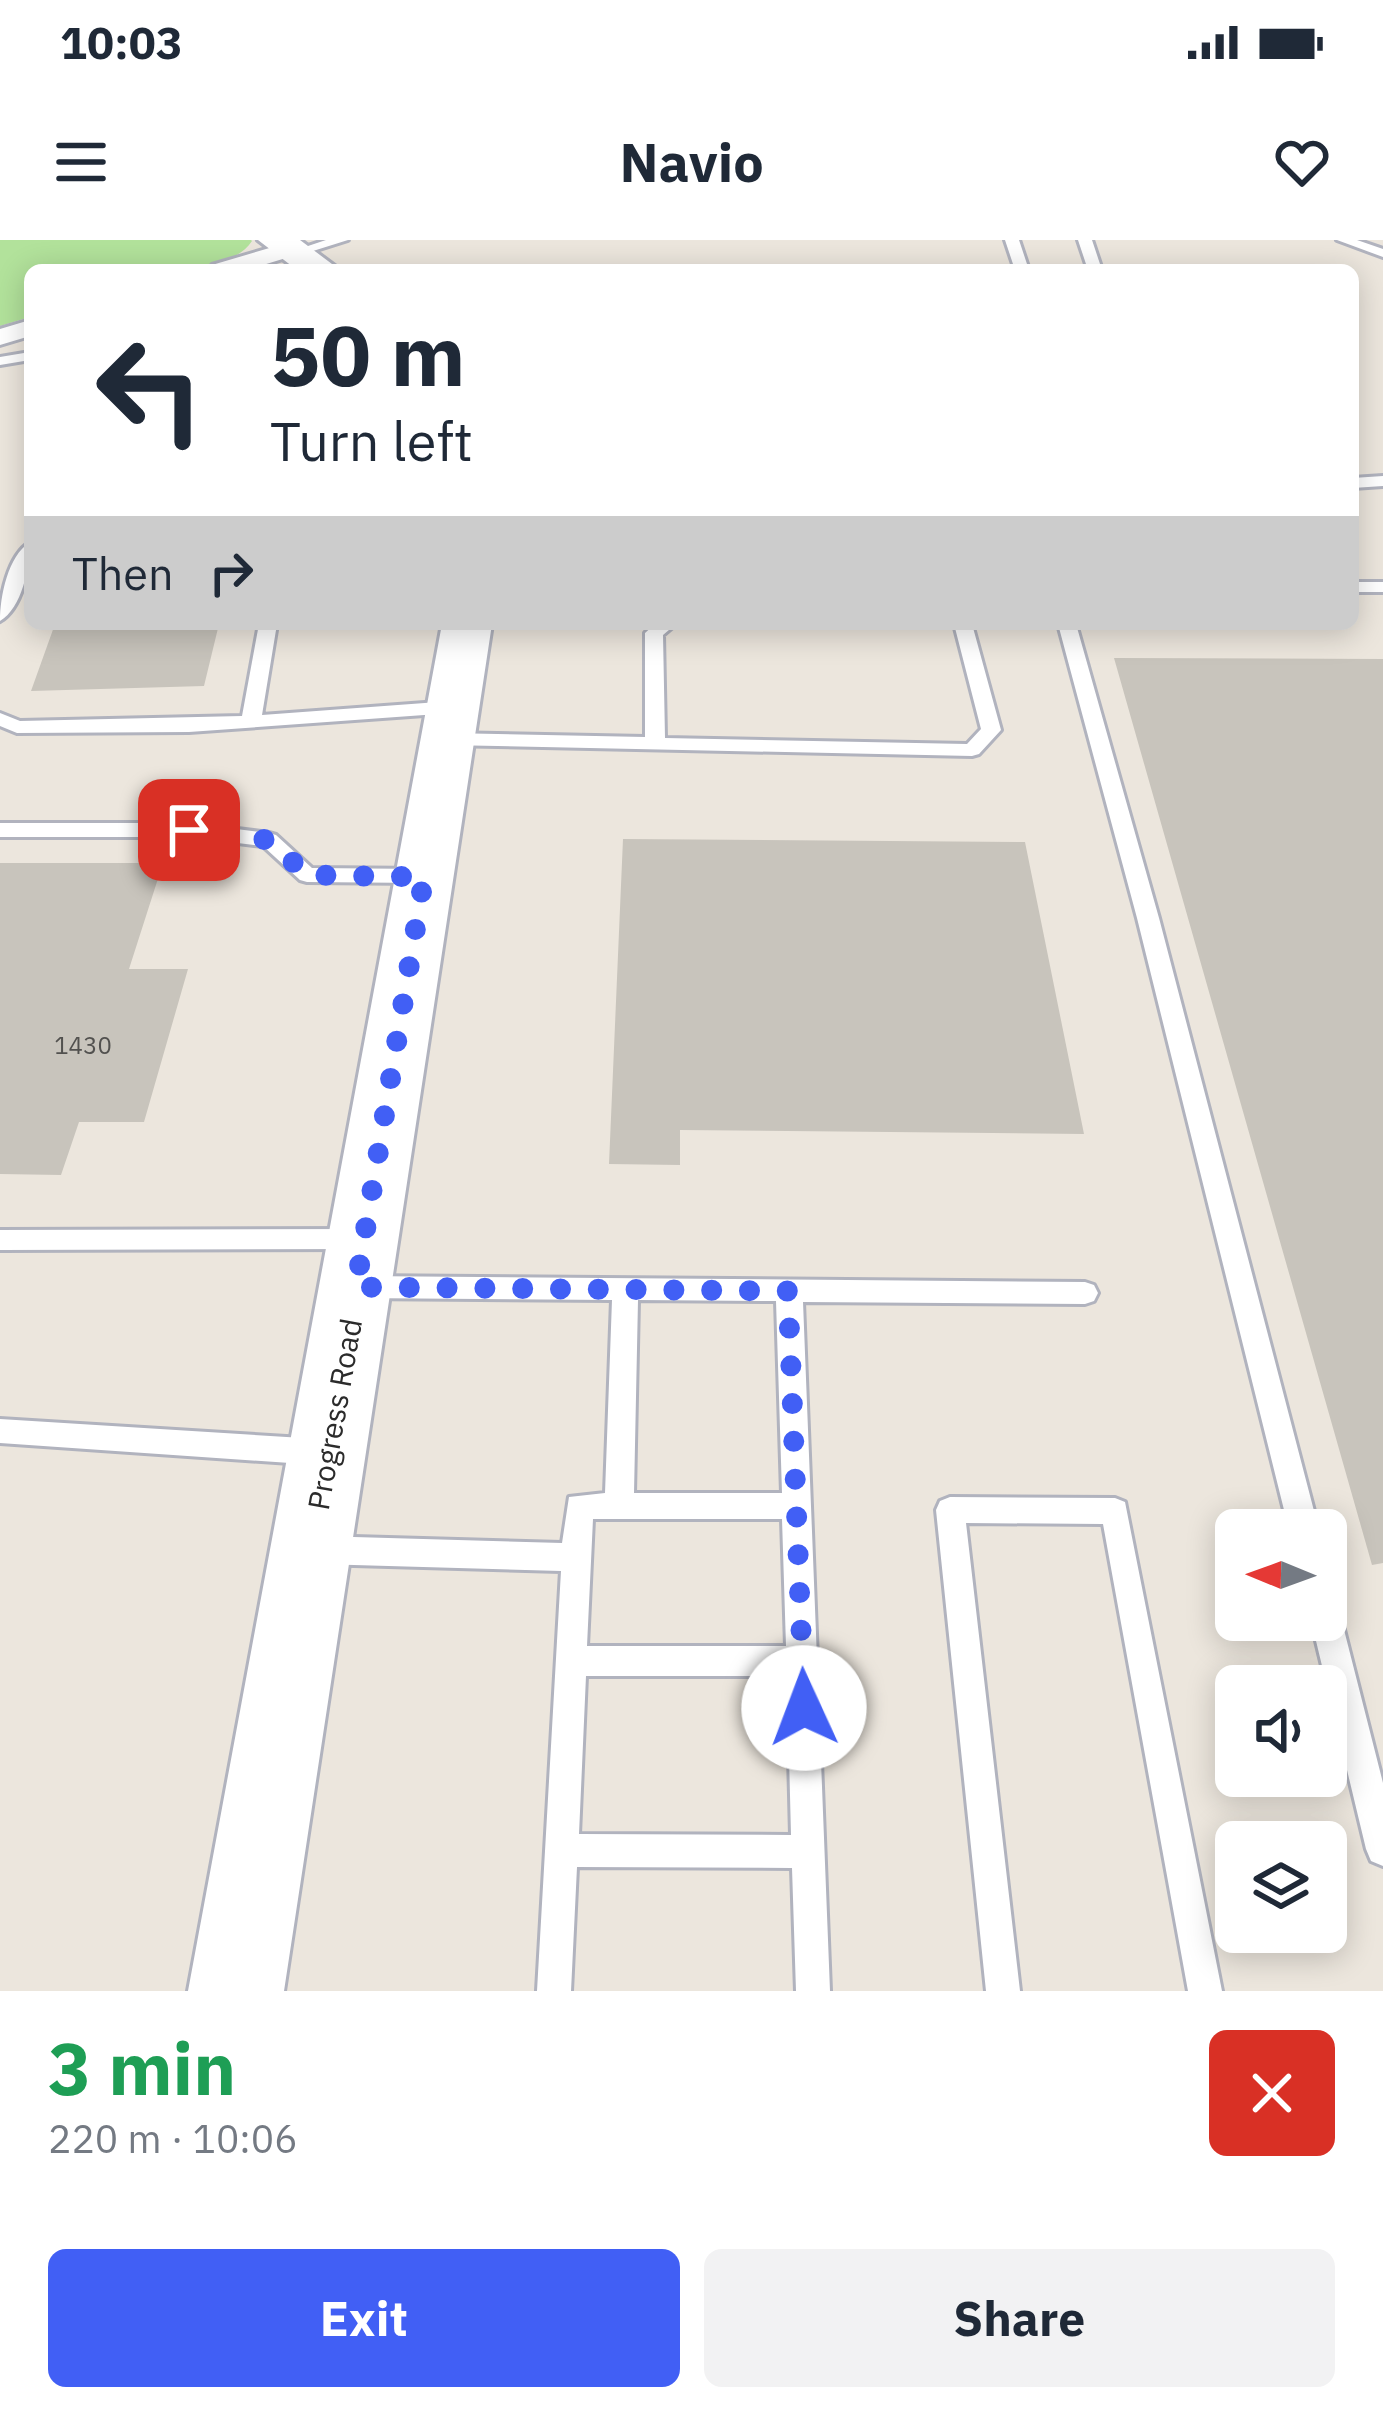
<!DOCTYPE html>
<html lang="en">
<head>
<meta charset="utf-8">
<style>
  body { margin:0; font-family:"IBM Plex Sans",sans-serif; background:#f2f2f3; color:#1f2937; height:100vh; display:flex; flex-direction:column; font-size:45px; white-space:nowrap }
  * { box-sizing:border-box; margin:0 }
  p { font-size:39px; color:#747a83 }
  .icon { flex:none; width:66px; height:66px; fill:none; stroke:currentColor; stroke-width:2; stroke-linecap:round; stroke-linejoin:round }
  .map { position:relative; height:1751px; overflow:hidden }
  .details { display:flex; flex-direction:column; background:#fff; flex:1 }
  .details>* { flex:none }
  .hud { position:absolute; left:24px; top:24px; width:1335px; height:366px; border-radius:18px; box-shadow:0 6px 30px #0003; background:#fff; color:#1f2937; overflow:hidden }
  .needle { width:78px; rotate:271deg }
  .buttons { position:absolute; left:1215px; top:1269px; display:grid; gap:24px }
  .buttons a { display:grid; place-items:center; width:132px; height:132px; border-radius:18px; background:#fff; box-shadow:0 6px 30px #0003; font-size:60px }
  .pin { position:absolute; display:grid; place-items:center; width:102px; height:102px; color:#fff; margin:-51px; border-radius:24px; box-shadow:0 6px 18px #0006 }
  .me { position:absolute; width:132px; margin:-66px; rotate:358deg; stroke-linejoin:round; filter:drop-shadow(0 0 9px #0008) }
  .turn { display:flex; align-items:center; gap:42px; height:252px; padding:0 48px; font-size:54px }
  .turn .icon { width:156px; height:156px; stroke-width:2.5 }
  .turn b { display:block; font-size:84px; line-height:102px }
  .then { display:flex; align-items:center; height:114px; padding:0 48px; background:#0003; gap:24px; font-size:45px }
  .round { display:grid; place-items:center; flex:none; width:126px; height:126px; border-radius:18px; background:#f2f2f3 }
  .head { display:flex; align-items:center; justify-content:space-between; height:204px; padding:0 48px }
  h1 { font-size:72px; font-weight:700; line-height:90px; color:#1e9e55 }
  .cta { display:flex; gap:24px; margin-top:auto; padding:24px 48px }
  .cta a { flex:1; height:138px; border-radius:18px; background:#415ff5; color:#fff; font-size:48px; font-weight:700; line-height:138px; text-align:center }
  .cta a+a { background:#f2f2f3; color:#1f2937 }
  .status { display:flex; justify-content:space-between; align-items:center; height:84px; padding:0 60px; background:#fff; direction:ltr }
  .status svg { height:33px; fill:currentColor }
  header { display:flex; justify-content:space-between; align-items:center; height:156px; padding:0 48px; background:#fff; font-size:54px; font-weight:700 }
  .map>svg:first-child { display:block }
</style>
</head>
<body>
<div class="status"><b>10:03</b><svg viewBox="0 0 49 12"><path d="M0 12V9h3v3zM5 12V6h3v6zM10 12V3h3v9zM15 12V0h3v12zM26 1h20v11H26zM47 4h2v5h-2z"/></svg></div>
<header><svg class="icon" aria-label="menu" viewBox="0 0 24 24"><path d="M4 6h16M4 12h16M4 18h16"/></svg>Navio<svg class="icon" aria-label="heart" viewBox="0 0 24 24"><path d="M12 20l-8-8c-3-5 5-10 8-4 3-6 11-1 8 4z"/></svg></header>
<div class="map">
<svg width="1383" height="1751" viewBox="0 0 1383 1751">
  <rect width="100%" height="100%" fill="#ece6dd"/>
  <path fill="#b2e29b" d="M0,0h251l1,1c-28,45 -171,29 -222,29v47l-30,9z"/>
  <path fill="#c8c4bc" d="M55,384h164l-15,62 -173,5z
    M1114,418l269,1v904l-11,2z
    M623,599l402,3 59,292 -404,-4v35l-71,-1z
    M0,623h163l-34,106h59l-44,153h-65l-18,53 -61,-1z"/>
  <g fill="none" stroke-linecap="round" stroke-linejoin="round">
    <defs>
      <path id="lane" d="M326,0h22l-51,16 -7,-4z
        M1005,0h14l10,30h-14z
        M1078,0h14l10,30h-14z
        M1337,0h20l26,9v8z
        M30,112v8l-30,5v-8z
        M1383,236v10l-30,2v-10z
        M30,302c0,25 -8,66 -30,79 0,-25 8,-65 30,-79z
        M1353,342h30v10h-30z
        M259,384h18l-15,91 190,-14 9,6 -9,6 -263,19 -172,1 -17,-7v-13l20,8 222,-5z
        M655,384h21l-13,11 2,103 302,6 14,-15 -27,-105h18l29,106 -22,24 -7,2 -525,-11 -10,-6 10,-6 198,4v-104z
        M1058,384h18l83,294 160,612h-30l-152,-612z
        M0,583h189l80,10 7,2 36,33 112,1 10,7 -10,7 -117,-1 -7,-2 -37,-34 -74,-9h-189z
        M361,989l9,3 4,7 -4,7 -9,3 -361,1v-20z
        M358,1036l727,6 9,3 4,8 -4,8 -9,3 -282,-2 27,689h-34l-4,-123 -215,-1 -6,124h-34l24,-420 -242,-7 -10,-4 -5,-10 5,-10 10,-4 243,7 7,-46 36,-4 7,-193 -254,-2 -9,-3 -4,-8 4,-8zM638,1060l138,1 6,192h-148zM593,1279h189l4,127h-199zM586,1436h201l4,159 -212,-1z
        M0,1179l319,20 10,4 4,9 -4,9 -10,4 -319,-22z
        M950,1257l165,1 10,4 97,489h-34l-85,-467 -137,-1 54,468h-34l-50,-481 4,-9z
        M1326,1363l11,5 4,10 42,165v83l-12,-5 -5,-12 -55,-229h15z"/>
      <path id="street" d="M290,2l9,2 3,5 -3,5 -52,16h-39l4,-5z
        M30,80v16l-30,9v-16z"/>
      <path id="secondary" d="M258,0h42l40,30h-43z
        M442,384h50l-208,1367h-96z"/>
    </defs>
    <use href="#lane" stroke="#b1b3be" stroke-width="6"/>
    <use href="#street" stroke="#b1b3be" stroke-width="6"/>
    <use href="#secondary" stroke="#b1b3be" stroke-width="6"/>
    <use href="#lane" fill="#fff" fill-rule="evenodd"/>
    <use href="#street" fill="#fff" fill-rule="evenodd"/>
    <use href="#secondary" fill="#fff" fill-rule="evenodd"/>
  </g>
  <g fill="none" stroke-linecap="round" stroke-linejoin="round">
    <path stroke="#415ff5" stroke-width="21" stroke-dasharray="0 37.8" d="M189,590l80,10 38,35 117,2 -68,410 432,4 16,417"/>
  </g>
  <g text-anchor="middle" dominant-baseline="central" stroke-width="12" stroke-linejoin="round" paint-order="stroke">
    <g font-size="24" fill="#52514f">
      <text x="83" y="805">1430</text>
    </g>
    <g font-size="30" fill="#2b2b2b" stroke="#fff">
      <text transform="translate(334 1174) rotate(-80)">Progress Road</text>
    </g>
  </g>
</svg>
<div class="buttons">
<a><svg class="needle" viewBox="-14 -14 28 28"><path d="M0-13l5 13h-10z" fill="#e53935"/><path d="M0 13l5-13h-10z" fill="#747a83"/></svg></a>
<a><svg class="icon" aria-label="sound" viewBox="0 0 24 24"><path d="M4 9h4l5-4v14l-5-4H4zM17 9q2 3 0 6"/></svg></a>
<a><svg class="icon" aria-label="layers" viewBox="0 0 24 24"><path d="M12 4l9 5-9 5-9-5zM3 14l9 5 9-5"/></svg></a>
</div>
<div class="pin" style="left:189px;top:590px;background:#d93025"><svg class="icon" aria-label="arrive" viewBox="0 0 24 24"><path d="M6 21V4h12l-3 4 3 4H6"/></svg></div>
<svg class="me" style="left:804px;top:1468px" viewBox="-20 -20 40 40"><circle r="19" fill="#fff"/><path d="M0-13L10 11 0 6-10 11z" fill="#415ff5"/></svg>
<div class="hud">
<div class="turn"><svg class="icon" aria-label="left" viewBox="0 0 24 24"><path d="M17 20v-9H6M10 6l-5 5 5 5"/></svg><div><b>50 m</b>Turn left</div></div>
<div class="then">Then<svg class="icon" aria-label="right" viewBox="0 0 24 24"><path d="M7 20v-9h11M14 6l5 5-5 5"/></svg></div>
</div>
</div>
<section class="details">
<div class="head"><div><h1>3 min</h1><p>220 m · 10:06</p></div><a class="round" style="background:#d93025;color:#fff"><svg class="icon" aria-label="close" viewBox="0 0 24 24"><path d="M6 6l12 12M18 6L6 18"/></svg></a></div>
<div class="cta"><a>Exit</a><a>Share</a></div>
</section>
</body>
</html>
